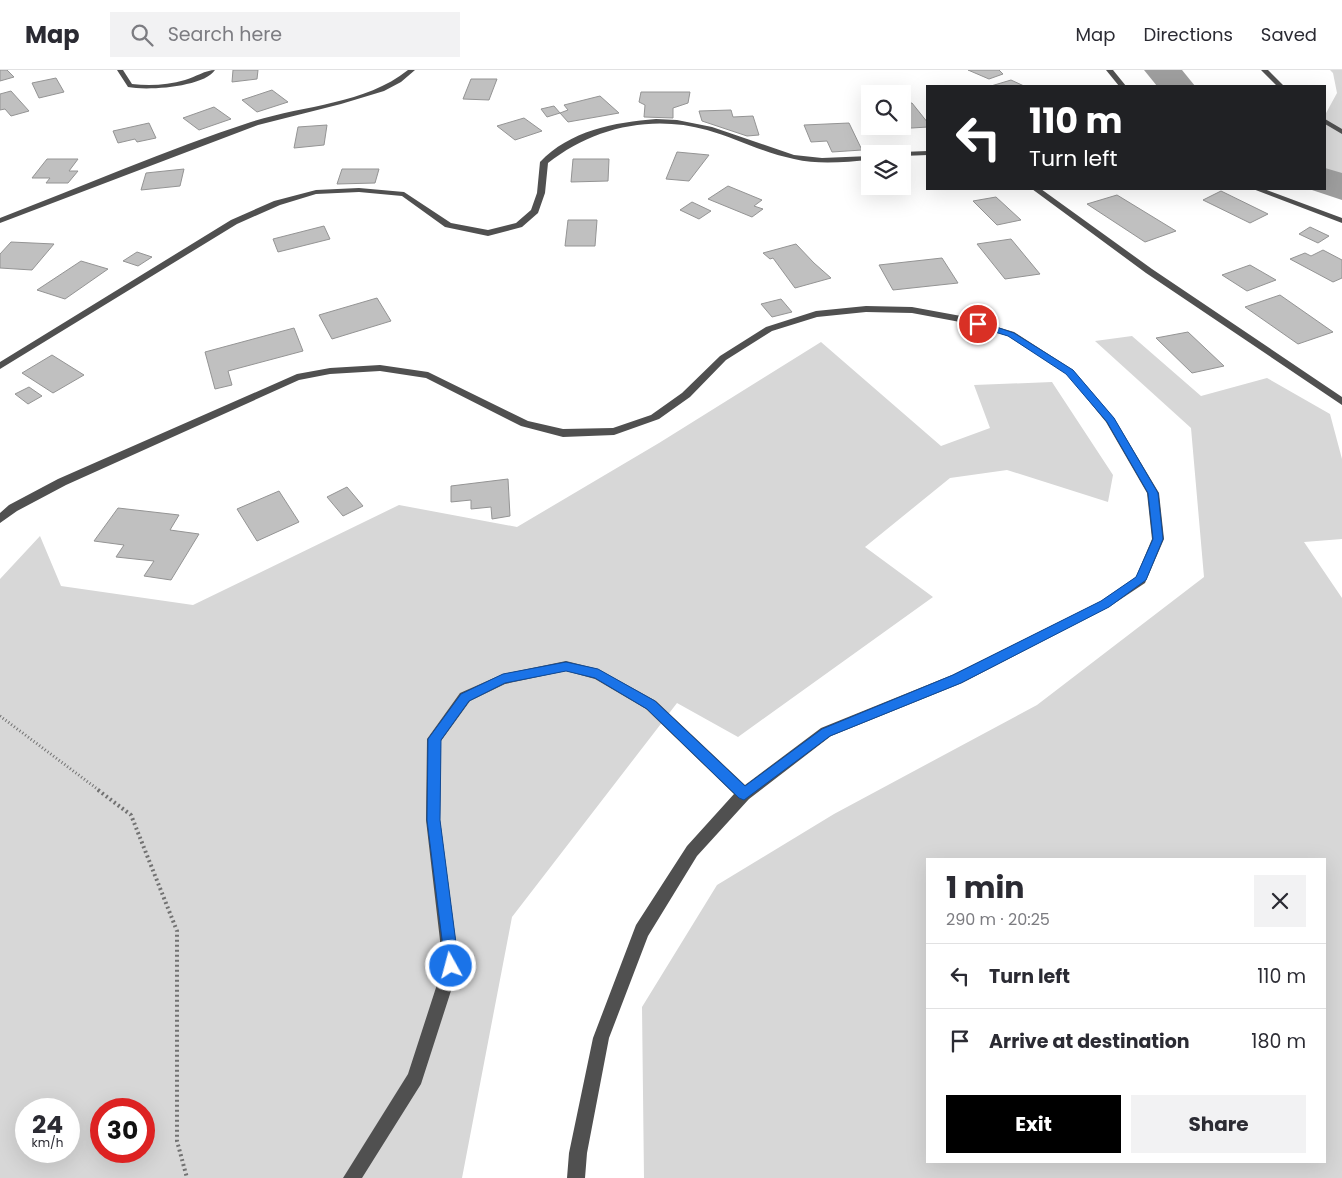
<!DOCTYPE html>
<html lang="en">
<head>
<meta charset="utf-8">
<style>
  body { margin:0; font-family:Poppins,sans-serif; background:#f2f2f3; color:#2b2b33; height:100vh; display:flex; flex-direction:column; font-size:19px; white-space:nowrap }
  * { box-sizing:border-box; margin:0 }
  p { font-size:16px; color:#7c7c81 }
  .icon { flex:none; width:28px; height:28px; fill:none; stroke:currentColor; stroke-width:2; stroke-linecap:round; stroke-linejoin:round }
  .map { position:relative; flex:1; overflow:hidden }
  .drawer { position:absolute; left:926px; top:788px; width:400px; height:305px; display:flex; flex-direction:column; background:#fff; border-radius:0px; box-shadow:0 5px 20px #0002 }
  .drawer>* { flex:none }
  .top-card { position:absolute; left:926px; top:15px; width:400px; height:105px; border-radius:0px; box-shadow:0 5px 20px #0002; background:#202124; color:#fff; overflow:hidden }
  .tools { position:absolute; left:861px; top:15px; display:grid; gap:10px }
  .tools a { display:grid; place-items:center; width:50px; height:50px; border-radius:0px; background:#fff; box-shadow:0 5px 20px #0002; font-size:25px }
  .speed { position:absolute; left:15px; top:1028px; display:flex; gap:10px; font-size:25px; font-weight:700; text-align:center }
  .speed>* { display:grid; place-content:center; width:65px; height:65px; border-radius:50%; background:#fff; box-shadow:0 5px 20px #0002; line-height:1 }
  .speed small { font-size:12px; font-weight:400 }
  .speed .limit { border:8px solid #d22; background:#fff; color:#111 }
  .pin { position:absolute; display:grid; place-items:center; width:42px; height:42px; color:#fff; margin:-21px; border:2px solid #fff; border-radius:50%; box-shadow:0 1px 5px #0007 }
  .me { position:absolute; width:55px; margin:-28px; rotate:353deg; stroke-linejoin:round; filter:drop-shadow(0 0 4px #0008) }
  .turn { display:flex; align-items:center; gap:18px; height:105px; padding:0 20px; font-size:22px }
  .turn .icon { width:65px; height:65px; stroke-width:2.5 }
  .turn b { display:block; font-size:35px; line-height:42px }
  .round { display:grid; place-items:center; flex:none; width:52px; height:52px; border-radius:0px; background:#f2f2f3 }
  .summary { display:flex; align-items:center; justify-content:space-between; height:85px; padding:0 20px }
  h1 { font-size:30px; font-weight:700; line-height:38px }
  .action { display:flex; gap:10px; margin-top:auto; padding:10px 20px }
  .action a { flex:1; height:58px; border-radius:0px; background:#000; color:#fff; font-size:20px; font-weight:700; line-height:58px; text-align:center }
  .action a+a { background:#f2f2f3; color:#2b2b33 }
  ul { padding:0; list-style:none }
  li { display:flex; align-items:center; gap:15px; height:65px; padding:0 20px; border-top:1px solid #e1e1e2 }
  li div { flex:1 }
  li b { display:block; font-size:19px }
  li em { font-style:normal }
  header { display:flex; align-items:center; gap:30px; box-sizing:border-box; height:70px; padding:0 25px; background:#fff; border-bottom:1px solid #e1e1e2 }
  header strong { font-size:24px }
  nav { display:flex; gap:28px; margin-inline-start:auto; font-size:18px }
  .search { width:350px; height:45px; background:#f2f2f3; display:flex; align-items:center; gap:12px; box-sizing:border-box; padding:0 18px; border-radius:0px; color:#7c7c81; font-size:19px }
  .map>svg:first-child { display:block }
</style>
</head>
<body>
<header>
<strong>Map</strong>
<div class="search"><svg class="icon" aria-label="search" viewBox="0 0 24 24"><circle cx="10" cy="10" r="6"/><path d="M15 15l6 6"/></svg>Search here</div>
<nav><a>Map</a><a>Directions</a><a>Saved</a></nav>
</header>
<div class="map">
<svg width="1342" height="1108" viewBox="0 0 1342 1108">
  <rect width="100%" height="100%" fill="#fff"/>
  <path fill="#d7d7d7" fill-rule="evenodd" d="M1330,0h12v110l-17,-8v-57l12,-22 -4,-20z
    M1132,266l69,60 66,-18 63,36 12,45v80l-38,3 38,56v580h-698l-2,-171 75,-122 117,-71 203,-109 167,-128 -13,-149 -96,-87zM928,789h397v302h-397z
    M821,272l120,104 49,-18 -16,-43 78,-3 61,93 -5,27 -101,-32 -57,8 -85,69 68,50 -195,140 -61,-34 -165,214 -50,261h-462v-599l40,-43 21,50 132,19 206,-100 118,22 142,-84zM26,1039h43v42h-43zM101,1039h43v42h-43z"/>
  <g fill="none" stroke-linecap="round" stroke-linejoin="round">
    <path fill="#9e9e9e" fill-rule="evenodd" d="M1144,0h38l13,16h-38z
      M1325,98l17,5v27l-33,-11h16z"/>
  </g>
  <path fill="#c0c0c0" stroke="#949494" d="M0,0h7l7,7 -14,4z
    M233,0h25l-1,9 -25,3z
    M968,0h31l4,4 -14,5z
    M56,8l8,14 -25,6 -7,-15z
    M471,9h26l-8,21 -26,-1z
    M1011,10l13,6h-33z
    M272,20l16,12 -31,10 -15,-12z
    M11,21l18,20 -18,5 -6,-7 -5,1v-16z
    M641,22h49l-2,11 -15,5v10l-29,-1 1,-12 -6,-3z
    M600,26l19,17 -51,9 -8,-9 8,-3 -4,-5z
    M912,33l16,20v4l-33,2 -2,-3h9v-22z
    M554,36l6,7 -13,4 -6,-8z
    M214,37l17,12 -32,11 -16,-12z
    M731,40l2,7 20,-1 6,19 -12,1 -45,-15 -3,-10z
    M524,48l18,13 -27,9 -18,-14z
    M149,53l7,15 -19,4 -2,-3 -17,4 -5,-12z
    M849,53l13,27 -30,2 -5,-11 -16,1 -7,-17z
    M327,55l-3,20 -30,3 4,-21z
    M677,82l32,3 -20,26 -23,-2z
    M47,89h31l-9,12h9l-10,12h-22l4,-5h-18z
    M573,89h36l-1,22 -37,1z
    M184,99l-4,17 -39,4 5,-17z
    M342,99h37l-4,14 -38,1z
    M728,116l34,14 -8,6 9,3 -11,8 -44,-18z
    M1221,121l47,23 -18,9 -47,-23z
    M1117,125l59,36 -31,11 -58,-38z
    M996,127l25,23 -24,5 -24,-24z
    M692,132l19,9 -12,8 -19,-9z
    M568,150h29l-2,26h-30z
    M324,156l6,13 -52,13 -5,-13z
    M1310,157l19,9 -11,7 -19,-9z
    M1011,169l29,35 -35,5 -28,-35z
    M11,172l43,2 -22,26 -32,-2v-14z
    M796,174l18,19 17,15 -36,10 -22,-30 -3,1 -7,-6z
    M1323,180l19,10v18l-9,4 -43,-23 15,-6 6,3z
    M137,182l15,5 -14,9 -15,-5z
    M942,188l16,25 -65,7 -14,-25z
    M81,191l27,8 -43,30 -28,-9z
    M1250,195l26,15 -29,11 -25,-16z
    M1280,225l53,37 -35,12 -53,-37z
    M377,228l14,23 -59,18 -13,-24z
    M781,229l11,13 -20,5 -11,-13z
    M294,258l9,23 -75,20 4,14 -17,4 -10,-37z
    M1188,262l36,34 -32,7 -36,-35z
    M52,285l32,20 -31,18 -31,-20z
    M29,317l13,9 -14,8 -13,-10z
    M508,409l2,37 -18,3 -1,-12 -20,2v-9l-20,2v-16z
    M347,417l16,19 -20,10 -16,-19z
    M279,421l20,31 -42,19 -20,-32z
    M118,438l61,7 -9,15 29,4 -28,46 -27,-4 10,-15 -38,-4 8,-12 -30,-4z"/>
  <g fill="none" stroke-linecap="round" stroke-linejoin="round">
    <path stroke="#727272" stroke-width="3" stroke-dasharray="1 2.5" stroke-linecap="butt" d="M0,646l100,75"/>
    <path stroke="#727272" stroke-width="4" stroke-dasharray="2 3" stroke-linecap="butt" d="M98,720l33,25 46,116v210l10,37"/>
    <path fill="#505050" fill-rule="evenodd" d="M117,0h6l9,14c18,2 36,1 53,-4 10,-3 21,-10 30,-10 -11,17 -68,21 -87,17z
      M408,0h7l-14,12 -17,9 -43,13 -83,21 -258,98v-5c83,-32 166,-68 251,-96 52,-17 113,-17 157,-52z
      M1106,0h7l13,16h-7z
      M1261,0h7l16,16h-7z
      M656,49l21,1 35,7 82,28 28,3 48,-2v4c-25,2 -51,5 -76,-1 -31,-6 -58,-21 -87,-29 -56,-16 -115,-2 -159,33l-3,30 -7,20 -16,14 -34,9 -43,-9 -43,-31 -43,-4 -43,2 -36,11 -43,19 -237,145v-7l231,-142 43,-19 42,-11 43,-2 45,4 47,31 37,7 28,-7 15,-13 6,-17 3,-31c29,-31 75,-40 116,-43z
      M1325,49l17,10v5l-17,-10z
      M928,81v4l-26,1v-2h-4l4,-2z
      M1032,119h9l111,80 190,128v8l-196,-132z
      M1253,119h11l78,29v5z
      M866,236l46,1 49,9 53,16 59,38 41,48 45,75 5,46 -19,44 -36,24 -147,76 -131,53 -82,63 -52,57 -49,80 -39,102 -22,115 -2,25h-18l2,-25 24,-115 43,-113 51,-79 47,-52 -88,-85 -51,-30 -29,-8 -61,13 -35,17 -29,40 -1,79 19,146 -38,118 -59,94h-19l65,-104 35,-108 -17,-146 1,-81 33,-46 43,-19 63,-13 32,8 58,32 89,84 76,-57 131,-53 149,-74 35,-24 16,-38 -5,-46 -41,-71 -39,-48 -59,-38 -48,-14 -48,-9 -46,-1 -49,5 -45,14 -46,29 -36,37 -31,22 -45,16 -51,2 -42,-11 -95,-48 -46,-7 -50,3 -31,6 -233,105 -49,26 -17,12v-10l9,-8 49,-26 239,-105 33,-6 50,-3 48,7 100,49 35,8 50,-1 38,-13 31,-22 38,-37 46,-29 50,-16z"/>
  </g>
  <path fill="#1a73e8" stroke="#114b97" d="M978,251l36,12 59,37 41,48 44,75 5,46 -17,41 -37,27 -148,76 -131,53 -86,64 -5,-2 -92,-89 -52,-31 -29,-7 -61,12 -36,18 -28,39 -1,80 19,146 -2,5 -6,3 -5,-3 -19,-151 1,-81 33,-45 42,-20 63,-12 32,7 57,32 90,85 77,-57 131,-54 148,-74 35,-24 17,-38 -5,-46 -41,-71 -41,-48 -58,-38 -33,-10v-4z"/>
</svg>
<div class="tools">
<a><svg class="icon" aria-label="search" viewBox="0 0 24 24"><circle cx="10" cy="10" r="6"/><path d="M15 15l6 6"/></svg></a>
<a><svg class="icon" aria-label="layers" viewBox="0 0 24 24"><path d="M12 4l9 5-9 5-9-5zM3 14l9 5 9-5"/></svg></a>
</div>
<div class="speed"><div>24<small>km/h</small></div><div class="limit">30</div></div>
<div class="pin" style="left:978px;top:254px;background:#d93025"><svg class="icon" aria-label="arrive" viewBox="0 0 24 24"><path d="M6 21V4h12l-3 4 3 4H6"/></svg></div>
<svg class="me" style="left:451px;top:896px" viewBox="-20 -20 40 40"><circle r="17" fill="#1a73e8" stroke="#fff" stroke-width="3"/><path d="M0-11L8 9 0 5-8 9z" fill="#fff"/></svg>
<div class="top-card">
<div class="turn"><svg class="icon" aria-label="left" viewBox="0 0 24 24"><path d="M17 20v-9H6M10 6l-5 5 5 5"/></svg><div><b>110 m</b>Turn left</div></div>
</div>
<section class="drawer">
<div class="summary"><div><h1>1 min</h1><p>290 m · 20:25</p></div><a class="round"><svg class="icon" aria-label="close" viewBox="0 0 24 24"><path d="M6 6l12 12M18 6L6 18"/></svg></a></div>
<ul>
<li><svg class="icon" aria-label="left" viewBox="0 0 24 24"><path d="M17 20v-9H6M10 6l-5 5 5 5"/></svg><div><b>Turn left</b></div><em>110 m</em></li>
<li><svg class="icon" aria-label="arrive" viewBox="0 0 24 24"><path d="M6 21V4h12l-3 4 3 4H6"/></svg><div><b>Arrive at destination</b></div><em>180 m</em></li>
</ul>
<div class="action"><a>Exit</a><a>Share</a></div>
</section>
</div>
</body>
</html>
